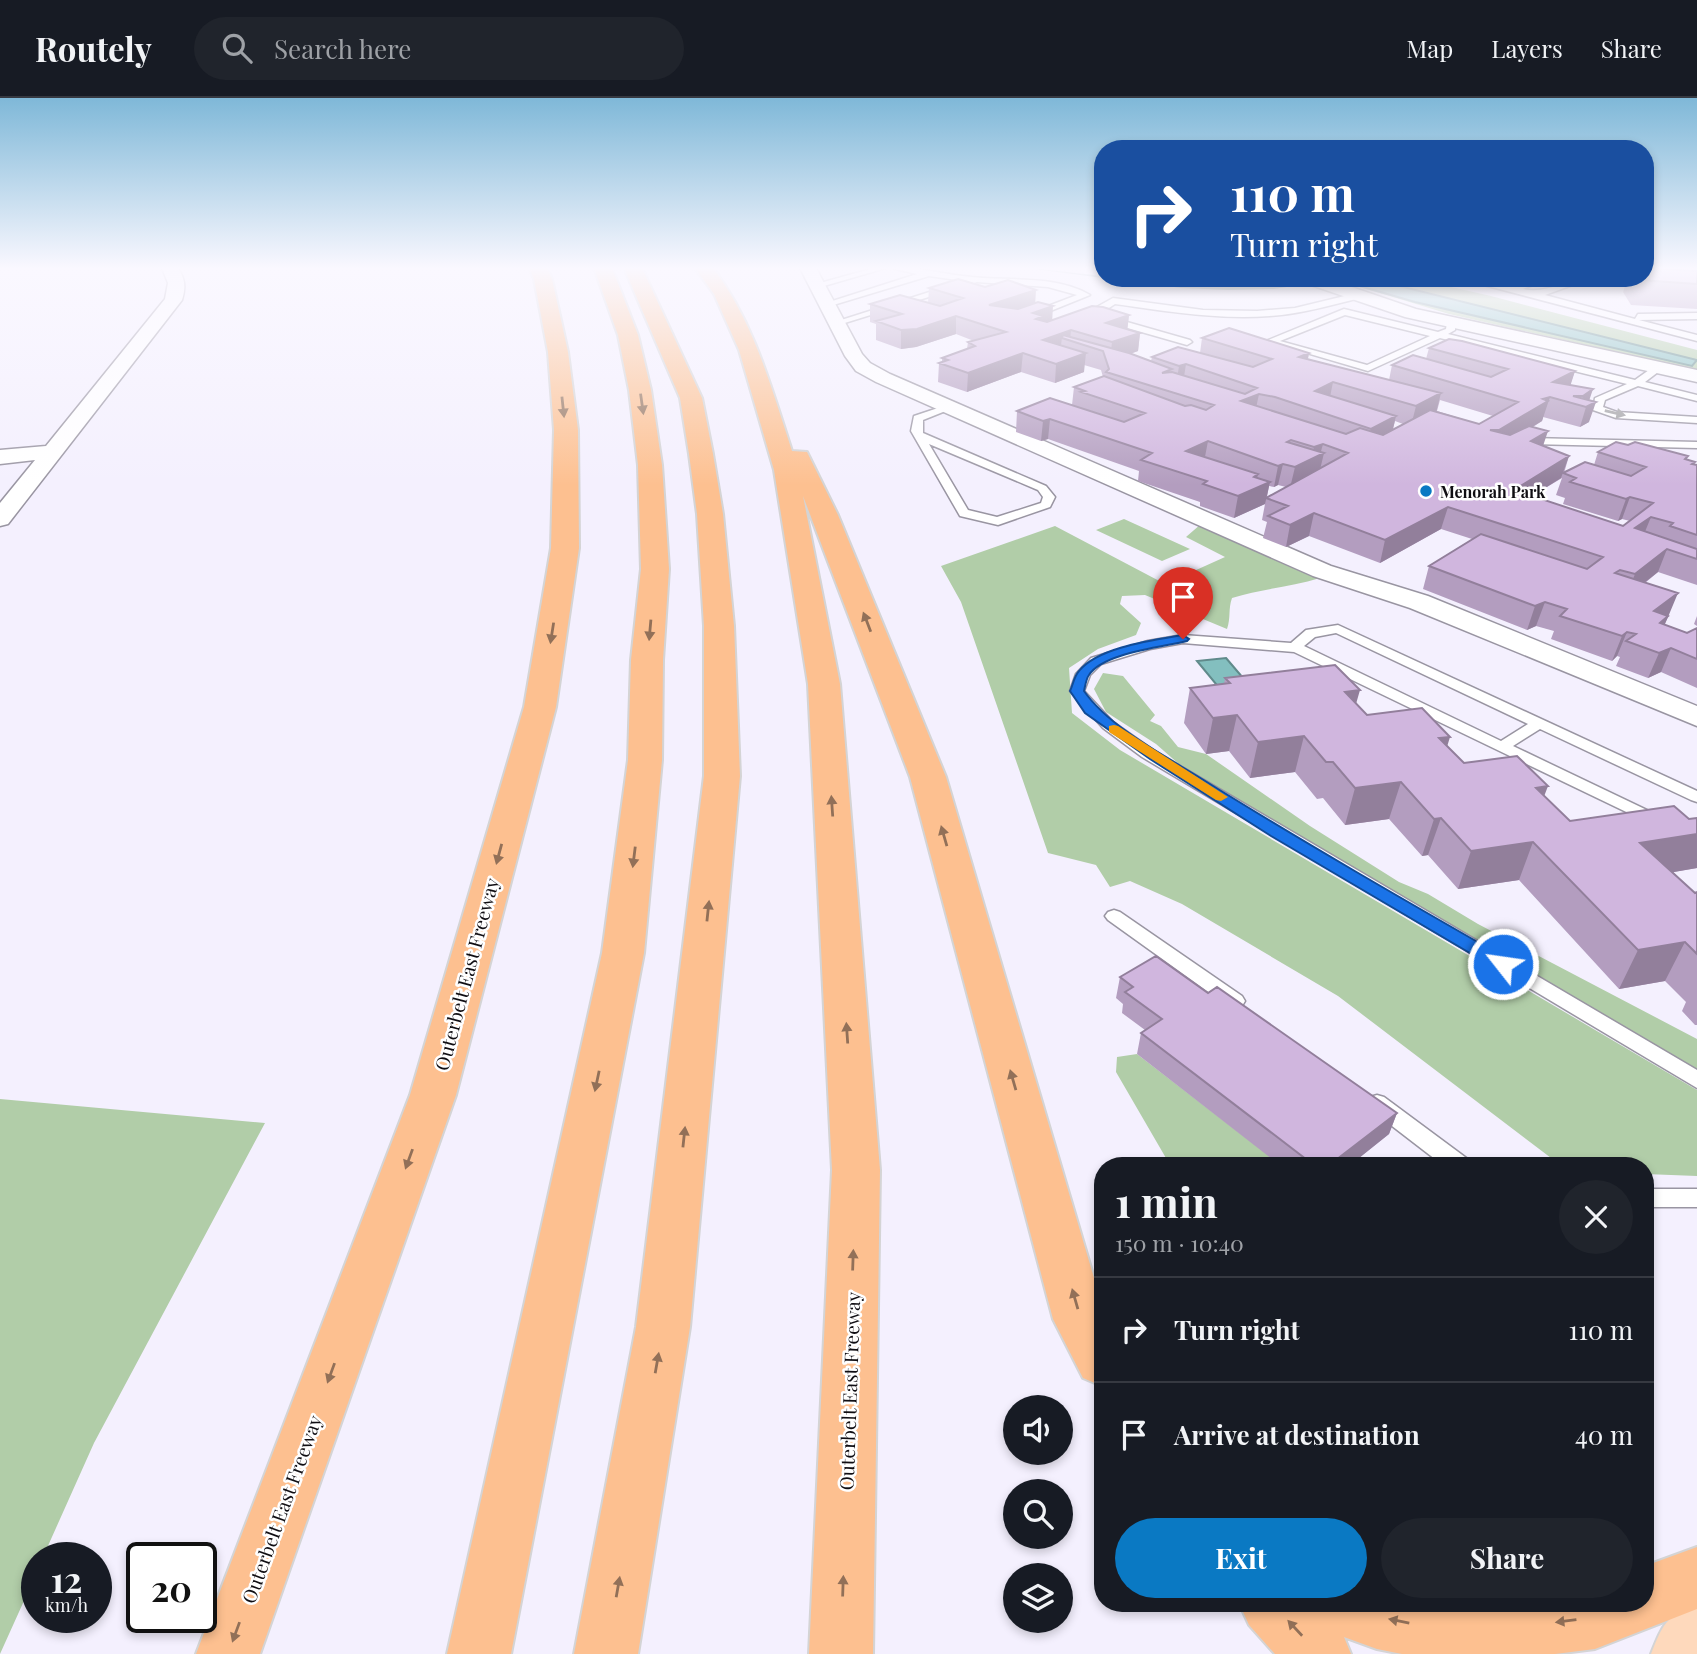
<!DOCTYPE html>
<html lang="en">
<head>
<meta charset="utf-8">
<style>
  body { margin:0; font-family:"Playfair Display",serif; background:#20242c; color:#f1f3f6; height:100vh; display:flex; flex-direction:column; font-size:26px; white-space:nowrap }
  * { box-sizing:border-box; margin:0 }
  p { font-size:23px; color:#9ea1a6 }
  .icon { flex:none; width:38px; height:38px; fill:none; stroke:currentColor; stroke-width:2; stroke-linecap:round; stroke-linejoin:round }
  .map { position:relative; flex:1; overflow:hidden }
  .drawer { position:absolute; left:1094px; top:1059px; width:560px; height:455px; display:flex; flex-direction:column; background:#171b24; border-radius:28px; box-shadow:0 4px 10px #0003 }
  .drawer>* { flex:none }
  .top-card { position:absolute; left:1094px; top:42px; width:560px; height:147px; border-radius:28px; box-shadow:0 4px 10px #0003; background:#1a4fa0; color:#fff; overflow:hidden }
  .controls { position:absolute; left:1003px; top:1297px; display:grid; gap:14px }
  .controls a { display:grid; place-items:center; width:70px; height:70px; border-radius:50%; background:#171b24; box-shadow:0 4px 10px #0003; font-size:35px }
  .speed { position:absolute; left:21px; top:1444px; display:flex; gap:14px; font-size:35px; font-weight:700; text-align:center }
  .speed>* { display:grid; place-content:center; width:91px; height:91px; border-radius:50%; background:#171b24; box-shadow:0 4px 10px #0003; line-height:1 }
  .speed small { font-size:18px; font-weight:400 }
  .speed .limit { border:4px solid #111; border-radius:10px; background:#fff; color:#111 }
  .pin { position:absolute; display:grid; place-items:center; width:60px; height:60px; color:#fff; margin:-72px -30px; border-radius:50% 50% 50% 0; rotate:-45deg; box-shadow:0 0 7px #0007 }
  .pin .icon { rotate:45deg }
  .me { position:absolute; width:77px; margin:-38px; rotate:300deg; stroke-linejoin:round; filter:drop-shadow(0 0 5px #0008) }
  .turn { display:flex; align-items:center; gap:24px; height:147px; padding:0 21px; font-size:32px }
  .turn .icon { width:91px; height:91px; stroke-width:2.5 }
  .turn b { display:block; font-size:49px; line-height:60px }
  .round { display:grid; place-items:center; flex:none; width:74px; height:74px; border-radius:37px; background:#20242c }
  .summary { display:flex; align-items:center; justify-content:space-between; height:119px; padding:0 21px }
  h1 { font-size:42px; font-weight:700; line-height:52px }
  .cta { display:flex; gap:14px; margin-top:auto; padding:14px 21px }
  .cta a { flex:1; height:80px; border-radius:42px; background:#0a79c3; color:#fff; font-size:28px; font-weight:700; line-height:80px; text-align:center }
  .cta a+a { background:#20242c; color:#f1f3f6 }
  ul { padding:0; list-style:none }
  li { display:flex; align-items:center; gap:21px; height:105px; padding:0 21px; border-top:2px solid #363941 }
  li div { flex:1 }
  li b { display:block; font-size:26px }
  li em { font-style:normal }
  header { display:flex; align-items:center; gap:42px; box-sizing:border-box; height:98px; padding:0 35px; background:#171b24; border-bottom:2px solid #363941 }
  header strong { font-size:33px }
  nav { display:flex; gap:38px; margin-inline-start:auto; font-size:24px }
  .search { width:490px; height:63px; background:#20242c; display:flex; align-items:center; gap:18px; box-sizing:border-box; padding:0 24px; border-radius:38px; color:#9ea1a6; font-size:26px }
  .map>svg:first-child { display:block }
</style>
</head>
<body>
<header>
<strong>Routely</strong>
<div class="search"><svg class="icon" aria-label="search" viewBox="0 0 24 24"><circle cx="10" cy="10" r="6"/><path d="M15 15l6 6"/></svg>Search here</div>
<nav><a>Map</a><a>Layers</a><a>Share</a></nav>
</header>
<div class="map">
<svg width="1697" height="1556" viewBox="0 0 1697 1556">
  <rect width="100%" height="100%" fill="#f4f0fe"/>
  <path fill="#b1cda8" d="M1330,180h81l80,18 206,54v20l-248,-56z
    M1124,421l66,30 -28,12 -66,-31z
    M1201,426l119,54c-29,9 -59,11 -88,20 -4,11 -1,20 -5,31l-82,-34 -23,1 -2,8 21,19 -5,12 -38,14 -29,19 3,45 48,37 577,340v86l-52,-2v-8l-67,-1 -23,-4 -217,-165 -156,-92 -52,-23 -20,6 -14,-22 -48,-12 -87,-251 -20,-36 114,-40 110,58 60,-27 -39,-20z
    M1103,575l20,3 32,39 -5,6 11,5 17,21 28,7 104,72 89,56 29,12 50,30 219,115v33l-395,-232 -122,-75 -24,-21 -50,-32 -12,-23z
    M1137,956l144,111h-111l-54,-93 1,-15z
    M0,1001l265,24 -171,320 -51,114 -6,1v14l-37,82z"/>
  <path fill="#83bfbf" stroke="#608a8b" stroke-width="2" d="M1332,180h35l330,82 -5,6 -277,-64z
    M1226,560l29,34 -30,3 -28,-34z"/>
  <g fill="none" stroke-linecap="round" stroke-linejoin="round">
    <path fill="#608a8b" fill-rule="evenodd" d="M1032,170l70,8 1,2 -69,-9z
      M1110,180l118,9 46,-1 23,-3 3,2 -26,4 -46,1 -47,-2z"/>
    <defs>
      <path id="service" d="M874,170h12l-69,20 -4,-3z
        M891,170c27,-2 54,7 81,9 37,4 85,-2 118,18l-57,23 -4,-3 1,-2 47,-18 -29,-8 -71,-5 -142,44v-4l129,-41 -35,-5 -99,30 -7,-2 94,-30z
        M1457,180c19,0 39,10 56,9 13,-1 24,-9 38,-9l-28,11c23,6 45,-11 69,-11l-47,17 90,24 3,-5 59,-1v6l-58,1 58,15v6z
        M1615,180l59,4 23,-2v6l-23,2z
        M1357,195l3,5c-29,7 -59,16 -90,18 -52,4 -104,-5 -155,-12l-20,13 -14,4 -4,-3 36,-20 90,12 54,1 38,-3z
        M1344,211l94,23 8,-3 1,-6 4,-3 4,3v7l-7,4 187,46 21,-15h6v4l-17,13 52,13v6l-59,-15 -33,14 -2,7 14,5 80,5v6l-81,-5 -23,-8 2,-12 32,-14 -187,-46 -72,33 -102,-30zM1345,217l85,21 -63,29 -87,-24z
        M1106,218l84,24 2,2 -5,3 -84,-24 -1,-2z
        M944,308l9,2 -30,12v13l123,53 9,11 -5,10 -52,18 -38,-9 -49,-85 3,-15zM929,346l109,46 5,7 -2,6 -44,14 -29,-7z
        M1531,340l166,4v6l-166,-4 -9,2 -5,-3z
        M1338,527l359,166v11l-6,-2 -151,-71 -27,17 184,88v12l-403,-194 -111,-9 -33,6 -49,15 -11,11 -6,16 29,31 40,28 544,320v18l-555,-331 -39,-29 -33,-37 6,-17 15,-16 57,-17 35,-6 108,8 15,-13zM1336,535l192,91 -27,17 -197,-95 11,-9z
        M1114,812l6,2 122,84 3,5 -3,5h-14l-120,-86 -3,-4 3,-4z
        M1377,997l7,2 85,63 3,6h-28l-74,-57 -4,-6 4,-6z
        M1645,1091h52v18h-52z"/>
      <path id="minor" d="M162,170h16c7,11 8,19 4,32l-174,224 -8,2v-23l35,-43 -35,4v-14l46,-4 119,-147 3,-16z
        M800,170h16l46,86 8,9 20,11 441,192 97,30 269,110v20l-287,-118 -97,-32 -437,-194 -20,-11 -11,-15z
        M1300,180h25l91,31 281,61v12l-292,-65 -103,-35z"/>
      <path id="primary" d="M1697,1506v50h-46c12,-30 15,-38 46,-50z"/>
      <path id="motorway" d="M529,170h18l5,11 16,73 10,78 1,118 -23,159 -100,388 -196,559h-64l214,-559 114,-388 27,-159 3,-118 -6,-78 -14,-73z
        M594,170h18l26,67 13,55 11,75 7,104 -6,91 -1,100 -18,193 -133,701h-64l155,-701 26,-193 3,-100 10,-91 -3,-104 -9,-75 -11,-55z
        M624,170h18l60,130 11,56 10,60 11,112 6,150 -50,551 -52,327h-64l62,-327 68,-551v-150l-7,-112 -8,-60 -9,-56z
        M695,170h18c41,54 58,119 79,183l15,1 31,63 108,262 156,528v81l-19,-8 -30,-59 -143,-542 -107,-281 37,188 40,486 -7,484h-64l23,-484 -24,-486 -34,-214 -35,-120 -25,-56z
        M1697,1449v62l-102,40 -40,5h-153l-25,-5 -33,-12 7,17h-76l-26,-29 -10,-22h406v-37z"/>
    </defs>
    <use href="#service" stroke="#9995a2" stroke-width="3"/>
    <use href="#minor" stroke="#9995a2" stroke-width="3"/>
    <use href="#primary" stroke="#d4d4d5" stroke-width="4"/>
    <use href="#motorway" stroke="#d4d4d5" stroke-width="4"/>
    <use href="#service" fill="#fff" fill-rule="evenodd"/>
    <use href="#minor" fill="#fff" fill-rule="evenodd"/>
    <use href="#primary" fill="#fed9bc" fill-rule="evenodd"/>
    <use href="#motorway" fill="#fdc090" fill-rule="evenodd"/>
  </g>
  <path fill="#b39dbf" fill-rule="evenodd" d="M1697,173v38l-66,-4 -8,-13 5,-14h17z
    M929,190l106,15 17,17 77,-5 -2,14 13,4 -2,18 -8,3 21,7 1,-4 48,-4 2,-15 107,15 -1,6 81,21 3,-15 34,-6 3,-11 146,23 -5,14 19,15v22l-9,5 -37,-10 -1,4 -9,6 10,19 26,10 -5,17 30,-8 4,-13 89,8 10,5v120l-39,-13 -13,11 23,34 -4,8 23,8 10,-5v60l-36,-16 -13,6 -32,-12 4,-9 -3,-1 -5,5 -61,-22 3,-8 -18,-5 -9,4 -104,-41 6,-23 43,-27 -31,-10 -61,34 -71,-27 -23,11 -23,-9 4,-16 -5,-2 3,-16 -31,14 -34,-12v-4l-62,-21 1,-10 -91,-32 -7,2 -25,-9 1,-21 55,-6 2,-18 29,-10 -2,-7 -17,-5v7l-29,11 -34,-11 -54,20 -29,-10 1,-19 3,-1v-4l25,-9 1,-7 6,-1 -18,-7 -40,13 -15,2 -25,-9v-16l-6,-2v-18l58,-1zM1440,302l53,16 -14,8 -42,-13zM1395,323l8,3 -10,5zM1562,380l-6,17 9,3 -2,6 55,17 4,-2 8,2 -7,5 -91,-30zM1278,387l8,2 -19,10 2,-11 5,1z
    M1697,518v10l-3,-2z
    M1225,580l131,25 11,12 80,32 17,16 81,34 25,24 127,47 -24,4 22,21 2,-1v133h-2l-13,-14 4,-9 -21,-21 -46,8 -100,-109 -61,9 -30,-34 -6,1 -33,-37 -44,6 -22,-27 -6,1 -22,-27 -45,6 -21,-27 -23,3 -22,-31 6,-35 34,-4z
    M1120,879l88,16 189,120 -8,21 -40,32h-68l-144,-112 4,-21 4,-3 -23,-17 1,-9 -7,-6z"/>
  <path fill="#927f9b" d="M1036,192l-1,17 -47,16 1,-18z
    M1053,208l-1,18 -10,4 -9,-15z
    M1129,217l-2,18 -21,-10z
    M956,218v18l-40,13 -15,2v-19z
    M1071,232l-1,11 -8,-3 -2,14 -17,-12z
    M1140,235l-2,18 -28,10 2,-19z
    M1023,255l-2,19 -54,20 1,-19z
    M1086,255l-2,19 -29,11 1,-19z
    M1309,255l-4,19 -6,-15z
    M1186,266l-3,19 -7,3 3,-20z
    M1575,273l-6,19 -19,7 -8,24 -49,29 6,-20 54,-48z
    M1333,284l-4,20 -14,-11z
    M1593,291l-6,18 9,-5 -7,20 -9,5 6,-20 -6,-2 3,-9z
    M1441,295l-5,20 -25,13 5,-20z
    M1259,296l-4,19 -14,-12z
    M1396,318l-5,21 -25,13 5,-21z
    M1050,321l-2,20 -7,2 2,-20z
    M1548,333l-7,21 -10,-11z
    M1208,343l-4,21 -18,-11z
    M1323,346l-3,11 4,-2 -5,21 -29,14 5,-21 16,-8 3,-12z
    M1569,358l-8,22 -54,34 7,-22z
    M1283,366l-5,21 -4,2 4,-21z
    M1258,376l-3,14 15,-6 -5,22 -31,14 4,-22 16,-19z
    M1630,399l-8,22 -4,2 8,-22z
    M1448,409l-7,22 -61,34 5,-23z
    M1314,415l-5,23 -23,11 4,-22z
    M1651,419l-9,22 -7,-11z
    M1667,451l-9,23 -32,25 9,-23z
    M1678,495l-10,24 -10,23 -4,-29z
    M1545,504l-9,24 -9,4 8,-24z
    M1627,534l-10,24 -5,5 10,-25z
    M1671,550l-10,24 -13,6 11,-25z
    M1360,592l-10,35 -5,-33z
    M1237,617l-8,36 -23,3 7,-36z
    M1304,638l-9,36 -45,6 8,-36z
    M1450,639l-11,36v-35z
    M1401,684l-12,37 -44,6 10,-37z
    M1548,688l-14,37 2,-35z
    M1441,720l-13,37 -6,1 12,-37z
    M1697,736v34l-74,13 17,-38z
    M1533,744l-14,38 -61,9 13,-38z
    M1685,844l-20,39 -46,8 19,-39z
    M1397,1015l-8,21 -40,32h-21z"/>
  <path fill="#d0b6de" stroke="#927f9b" stroke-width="2" d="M1645,170l52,3v13l-57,-4 -2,-2h7z
    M958,181l27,8 23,-7 28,10 -47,15 29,4 20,-7 15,4 -20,7 10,3 -7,3 11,3 45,-16 11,1 26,8 -23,8 34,10 -28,9 -41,-12 -28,10 43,13 -30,11 -33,-11 -55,20 -29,-10 9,-3 -6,-2 33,-12 -7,-4 38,-10 -50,-16 -39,13 -16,1 -25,-9 26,-7 -32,-10 30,-9 40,11 23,-8 -34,-10z
    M1229,230l80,25 -10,4 142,36 -25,13 -83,-24 -18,9 81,25 -25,13 -96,-32 -16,-3 -18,7 105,33 14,-6 23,7 47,-25 49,14 39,-22 -126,-37 21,-10 78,22 17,-8 -79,-21 20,-9 13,2 113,30 -22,11 40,7 -10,7h-10l23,6 -10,5 -36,-10 -7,2 5,2 -49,29h-9l20,5 19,-9 19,5 -17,10 38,15 -55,34 109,36 30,-23 -23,-6 -4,2 -56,-17 6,-4 -13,-5 22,-11 46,14 15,-9 -48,-15 18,-10 12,3 7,-3 53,14 -3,3 10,3 -3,2 5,1v70l-27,-9 3,-3 -22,-6 -16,11 62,21v10l-30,-10 -32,25 -15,-4 -5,3 63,20 -24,18 14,5 -8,7 27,10 10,-5v31l-26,-11 -12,5 -33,-12 10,-7 -9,-2 -5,4 -62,-20 7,-7 -22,-7 -10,4 -106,-40 52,-32 106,35 16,-12 -155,-50 -63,33 -71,-27 -24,12 -22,-9 20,-10 -22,-8 82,-45 -25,-9 -9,3 -23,-7 -4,2 37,11 -29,14 -12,-3 -5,2 -70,-25 -22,10 72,23 -4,3 16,5 -32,14 -35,-12 4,-3 -66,-21 11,-7 -102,-34 -7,2 -26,-10 33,-13 74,24 21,-9 -64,-21 4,-1 -11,-4 30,-11 81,30 6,-1 15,5 8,-5 -108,-33 3,-3 -6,-18 -41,-13 1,-3 66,18 43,16 -10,4 10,-1 73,22 12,-6 -71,-24 -7,2 -27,-9 26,-10 75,20 19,-8 -70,-21z
    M1335,567l25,25 -15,2 22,23 55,-7 28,29 -11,1 25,25 53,-7 31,30 -12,2 34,33 104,-15 15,13 8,-1v16l-57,9 55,50 2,-1v62l-12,-12 -47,8 -105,-108 -62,9 -30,-33 -7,1 -33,-37 -46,6 -22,-26h-7l-22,-26 -46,6 -21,-27 -24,3 -23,-30 40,-5 -5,-5z
    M1156,858l52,37 9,-6 180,126 -69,53h-13l-174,-133 21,-14 -37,-27 8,-5 -13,-10z"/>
  <defs><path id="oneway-solid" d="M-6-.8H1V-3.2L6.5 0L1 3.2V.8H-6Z" transform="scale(1.75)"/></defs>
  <g fill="#927058">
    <use href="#oneway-solid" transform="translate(642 306) rotate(82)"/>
    <use href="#oneway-solid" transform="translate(563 309) rotate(84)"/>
    <use href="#oneway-solid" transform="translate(867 524) rotate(-111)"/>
    <use href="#oneway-solid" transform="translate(650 532) rotate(95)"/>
    <use href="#oneway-solid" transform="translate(552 535) rotate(99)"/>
    <use href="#oneway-solid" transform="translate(832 708) rotate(-94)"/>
    <use href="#oneway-solid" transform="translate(944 738) rotate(-106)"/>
    <use href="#oneway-solid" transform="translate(499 756) rotate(105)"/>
    <use href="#oneway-solid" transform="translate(634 759) rotate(97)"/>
    <use href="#oneway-solid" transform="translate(708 813) rotate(-84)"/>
    <use href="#oneway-solid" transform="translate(847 935) rotate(-94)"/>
    <use href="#oneway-solid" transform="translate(1013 982) rotate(-106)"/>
    <use href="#oneway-solid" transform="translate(597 983) rotate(102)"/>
    <use href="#oneway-solid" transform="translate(684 1039) rotate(-84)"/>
    <use href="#oneway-solid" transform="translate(409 1061) rotate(110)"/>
    <use href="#oneway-solid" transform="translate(853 1162) rotate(-88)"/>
    <use href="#oneway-solid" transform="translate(1075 1201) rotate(-106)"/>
    <use href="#oneway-solid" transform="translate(657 1265) rotate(-80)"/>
    <use href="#oneway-solid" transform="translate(331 1275) rotate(110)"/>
    <use href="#oneway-solid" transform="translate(843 1488) rotate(-88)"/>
    <use href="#oneway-solid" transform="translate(618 1489) rotate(-80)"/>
    <use href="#oneway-solid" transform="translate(1399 1523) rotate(-169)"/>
    <use href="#oneway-solid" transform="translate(1566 1523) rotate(173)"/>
    <use href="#oneway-solid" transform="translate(1295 1530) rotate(-133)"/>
    <use href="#oneway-solid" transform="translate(236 1534) rotate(110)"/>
  </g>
  <use fill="#9f9fa1" href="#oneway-solid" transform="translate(1615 315) rotate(13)"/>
  <linearGradient id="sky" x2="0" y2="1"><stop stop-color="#7fb8d8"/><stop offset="0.44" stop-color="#faf8ff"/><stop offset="1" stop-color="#faf8ff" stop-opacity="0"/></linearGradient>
  <rect width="1697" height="387" fill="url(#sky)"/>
  <path fill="#1a73e8" stroke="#114b97" stroke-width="2" d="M1183,537l6,4 -2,2c-24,6 -84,12 -98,34 -3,4 -4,12 -5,16 25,36 81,65 118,88 101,63 204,122 307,181l3,4 -3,5h-12l-226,-133 -121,-77 -65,-46 -15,-22c3,-6 4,-15 9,-20 19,-24 75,-31 104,-36z"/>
  <path fill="#f59e0b" d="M1114,627l4,1 110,71 -7,4 -5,-1 -107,-68v-6z"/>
  <circle fill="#0a79c3" stroke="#fff" stroke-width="2.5" cx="1426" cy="393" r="7"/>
  <g text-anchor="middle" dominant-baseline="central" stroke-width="5" stroke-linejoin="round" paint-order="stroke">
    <g font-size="16" font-weight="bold" fill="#100e13" stroke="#fff" text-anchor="start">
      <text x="1440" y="393">Menorah Park</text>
    </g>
    <g font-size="19" fill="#100e13" stroke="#fff">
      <text transform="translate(466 876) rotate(-75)">Outerbelt East Freeway</text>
      <text transform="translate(849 1293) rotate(-88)">Outerbelt East Freeway</text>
      <text transform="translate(281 1411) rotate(-70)">Outerbelt East Freeway</text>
    </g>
  </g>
</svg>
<div class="controls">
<a><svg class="icon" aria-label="sound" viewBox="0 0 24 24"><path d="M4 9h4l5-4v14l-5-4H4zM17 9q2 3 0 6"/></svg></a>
<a><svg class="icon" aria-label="search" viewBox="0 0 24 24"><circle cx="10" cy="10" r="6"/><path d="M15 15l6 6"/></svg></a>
<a><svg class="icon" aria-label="layers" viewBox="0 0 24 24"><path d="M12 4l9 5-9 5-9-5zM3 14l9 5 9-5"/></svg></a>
</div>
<div class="speed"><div>12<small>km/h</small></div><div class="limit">20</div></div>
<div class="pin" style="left:1183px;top:541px;background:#d93025"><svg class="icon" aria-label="arrive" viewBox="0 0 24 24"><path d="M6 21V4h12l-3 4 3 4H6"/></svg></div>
<svg class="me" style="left:1503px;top:866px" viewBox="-20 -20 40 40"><circle r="17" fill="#1a73e8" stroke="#fff" stroke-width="3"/><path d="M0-11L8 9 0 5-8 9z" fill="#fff"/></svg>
<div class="top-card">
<div class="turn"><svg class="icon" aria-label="right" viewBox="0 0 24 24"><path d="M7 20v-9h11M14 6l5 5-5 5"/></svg><div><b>110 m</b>Turn right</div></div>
</div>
<section class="drawer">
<div class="summary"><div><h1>1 min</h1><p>150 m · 10:40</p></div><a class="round"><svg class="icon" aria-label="close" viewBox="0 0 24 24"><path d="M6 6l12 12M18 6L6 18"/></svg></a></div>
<ul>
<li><svg class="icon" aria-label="right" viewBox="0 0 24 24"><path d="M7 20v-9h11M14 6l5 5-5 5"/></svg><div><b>Turn right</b></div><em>110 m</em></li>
<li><svg class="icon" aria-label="arrive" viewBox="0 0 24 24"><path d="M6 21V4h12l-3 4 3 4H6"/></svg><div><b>Arrive at destination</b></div><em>40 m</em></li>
</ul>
<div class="cta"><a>Exit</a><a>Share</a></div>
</section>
</div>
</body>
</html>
